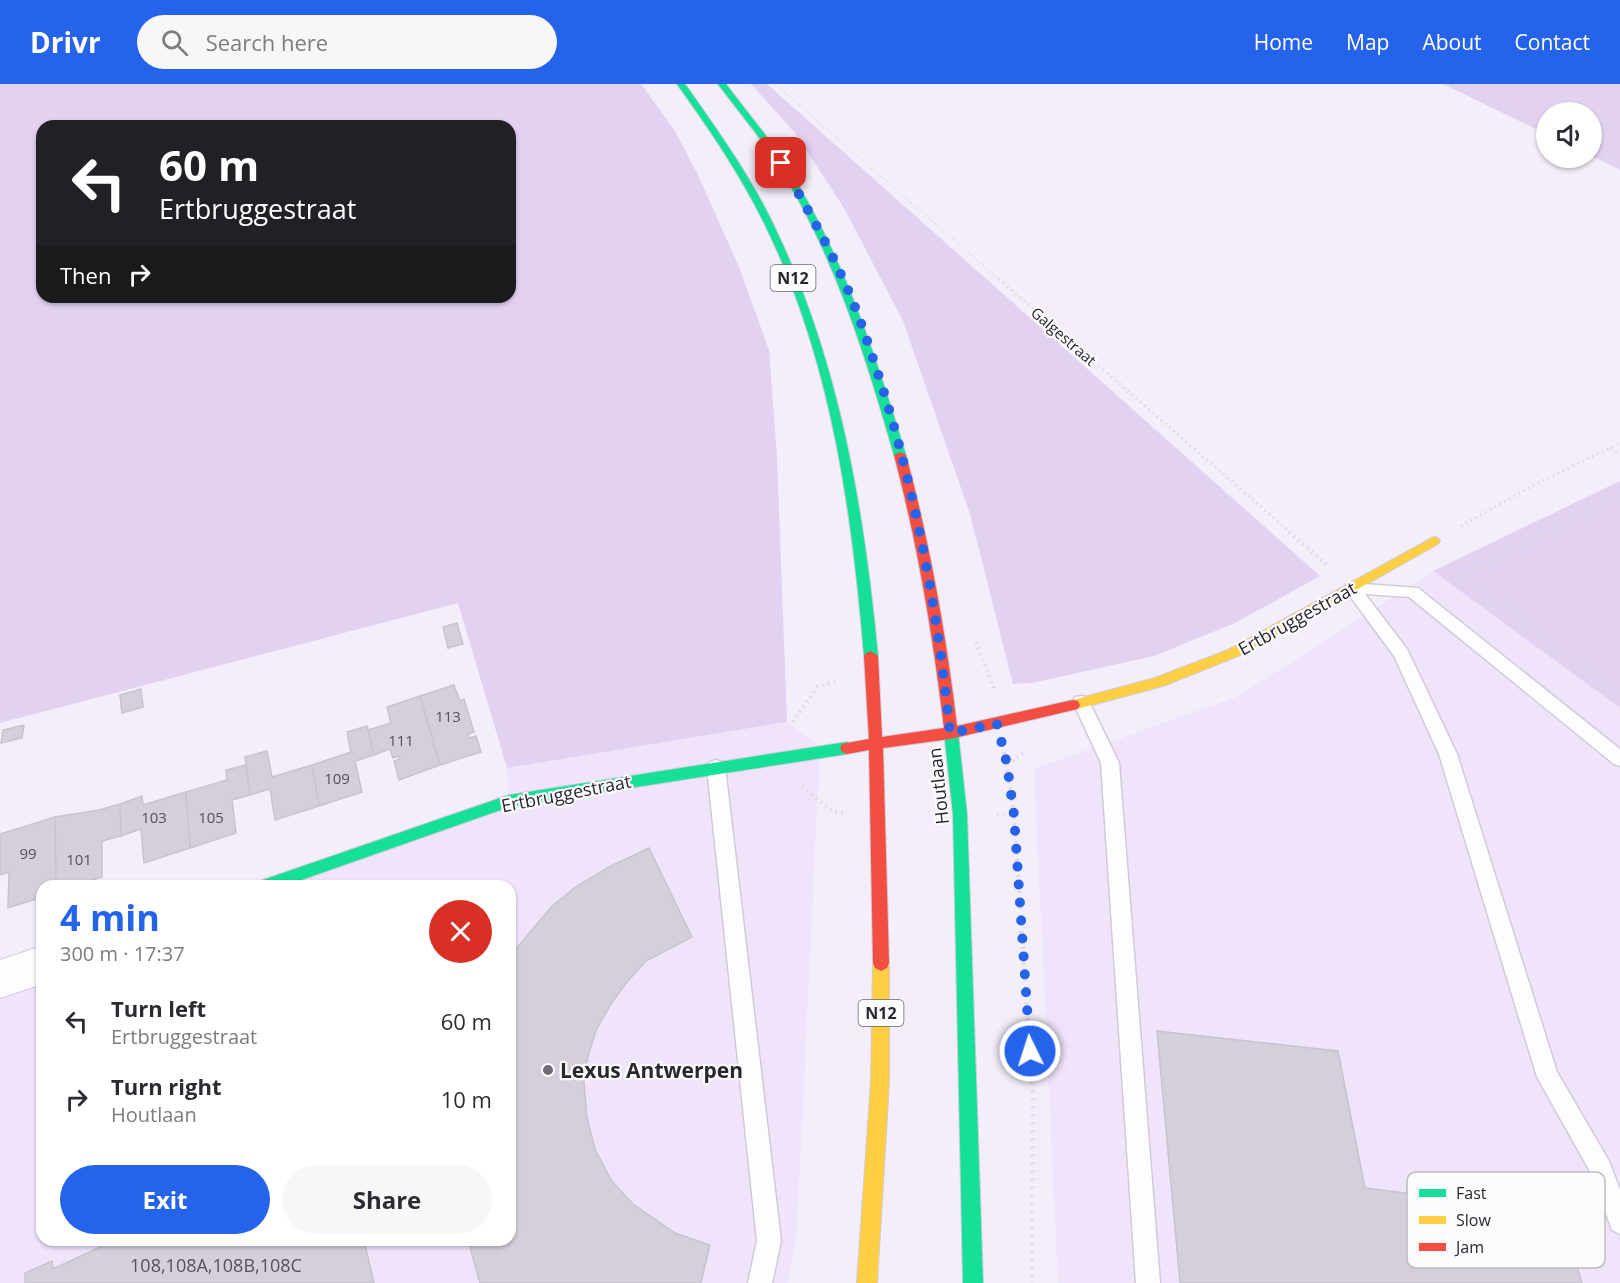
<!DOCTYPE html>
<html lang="en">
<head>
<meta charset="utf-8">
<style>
  body { margin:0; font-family:"Open Sans",sans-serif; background:#f7f7f7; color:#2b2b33; height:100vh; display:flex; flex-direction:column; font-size:22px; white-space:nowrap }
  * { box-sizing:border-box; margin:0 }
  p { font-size:20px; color:#7c7c81 }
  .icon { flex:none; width:33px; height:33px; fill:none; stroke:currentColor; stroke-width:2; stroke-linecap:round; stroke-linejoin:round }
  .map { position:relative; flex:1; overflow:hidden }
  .sheet { position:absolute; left:36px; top:796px; width:480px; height:366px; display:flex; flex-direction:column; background:#fff; border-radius:18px; box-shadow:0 2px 4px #0004 }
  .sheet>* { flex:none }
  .guide { position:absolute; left:36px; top:36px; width:480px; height:183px; border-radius:18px; box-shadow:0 2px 4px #0004; background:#202124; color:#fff; overflow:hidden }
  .buttons { position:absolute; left:1536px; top:18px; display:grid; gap:12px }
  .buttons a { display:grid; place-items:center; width:66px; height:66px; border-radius:50%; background:#fff; box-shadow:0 2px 4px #0004; font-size:30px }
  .pin { position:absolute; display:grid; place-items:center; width:51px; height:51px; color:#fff; margin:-26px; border-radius:12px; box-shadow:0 3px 9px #0006 }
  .me { position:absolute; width:66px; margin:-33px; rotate:356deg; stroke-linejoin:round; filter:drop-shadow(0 0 4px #0008) }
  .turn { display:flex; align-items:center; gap:21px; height:126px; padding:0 24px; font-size:27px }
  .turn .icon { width:78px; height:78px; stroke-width:2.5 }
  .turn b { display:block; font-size:42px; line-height:51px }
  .then { display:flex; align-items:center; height:57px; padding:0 24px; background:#0003; gap:12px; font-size:22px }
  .round { display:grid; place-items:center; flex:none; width:63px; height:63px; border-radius:32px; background:#f7f7f7 }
  .overview { display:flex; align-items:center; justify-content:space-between; height:102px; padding:0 24px }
  h1 { font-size:36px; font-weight:700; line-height:45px; color:#2563eb }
  .primary-button { display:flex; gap:12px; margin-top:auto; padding:12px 24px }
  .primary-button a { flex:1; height:69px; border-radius:36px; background:#2563eb; color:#fff; font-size:24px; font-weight:700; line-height:69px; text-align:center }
  .primary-button a+a { background:#f7f7f7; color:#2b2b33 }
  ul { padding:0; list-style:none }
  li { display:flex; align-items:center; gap:18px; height:78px; padding:0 24px }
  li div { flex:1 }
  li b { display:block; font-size:22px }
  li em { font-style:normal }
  header { display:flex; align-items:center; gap:36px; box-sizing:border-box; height:84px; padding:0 30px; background:#2563eb; color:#fff }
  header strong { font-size:28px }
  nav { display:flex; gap:33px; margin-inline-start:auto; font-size:21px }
  .search { width:420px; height:54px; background:#f7f7f7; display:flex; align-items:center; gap:15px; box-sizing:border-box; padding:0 21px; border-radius:33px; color:#7c7c81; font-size:22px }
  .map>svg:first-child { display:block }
</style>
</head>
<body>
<header>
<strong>Drivr</strong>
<div class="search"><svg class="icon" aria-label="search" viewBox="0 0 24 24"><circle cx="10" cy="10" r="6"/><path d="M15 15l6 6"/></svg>Search here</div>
<nav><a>Home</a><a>Map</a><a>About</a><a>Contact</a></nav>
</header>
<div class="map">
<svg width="1620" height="1199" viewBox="0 0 1620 1199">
  <rect width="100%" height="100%" fill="#f4eefa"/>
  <path fill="#f0e4fb" d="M1433,487l187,137v575h-562l-24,-514 205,-73z
    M787,638l33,25 -23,481 -9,55h-788v-304l42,-14v275h468v-354h-244l243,-85 -2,-33z"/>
  <path fill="#e3d1f2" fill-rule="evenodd" d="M0,0h641l34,47 23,44 41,92 30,83 8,107 10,265 -280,46 -49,-165 -458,120zM42,42h468v171h-468z
    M751,0h16l553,492 -85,47 -81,33 -122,27 -19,1 -43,-170 -67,-193 -59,-113 -49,-75z
    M1443,0h177v86l-28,-14v-44h-46v22z
    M1620,397v227l-187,-137z"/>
  <path fill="#d5cfdb" stroke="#c9c3ce" stroke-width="1.5" d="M457,539l6,21 -15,4 -5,-21z
    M454,601l6,16 4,-2 10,33 -6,2 1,4 7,-2 5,16 -41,13 -20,-69z
    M141,605l2,18 -21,6 -2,-18z
    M420,612l20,69 -41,15 -5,-19 6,-2 -1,-3 -6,2 -3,-9 -16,6 -6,-25 23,-7 -4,-16z
    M24,641l-2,13 -21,5 2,-13z
    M367,642l7,29 -19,6 7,31 -43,14 -7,-41 39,-13 -4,-20z
    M267,667l5,26 40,-12 7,41 -44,14 -5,-31 -20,6 -5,-38z
    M246,681l4,30 -18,5 4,33 -46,15 -4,-56 41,-12 -1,-10z
    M186,708l4,56 -46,15 -3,-34 -20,7 -1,-32 22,-8 1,9z
    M120,720l1,32 -19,5v36l-29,9h-17l-1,-69 44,-7z
    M55,733l1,69h-14v11l-34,11 1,-36 -9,3v-41z
    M649,764l43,89 -46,24 -20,22 -15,21 -14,24 -9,28 -4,27 3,35 8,31 16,31 22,24 42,29 35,12 -9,38h-221l-12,-43h42v-284l42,-50 25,-20 32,-19z
    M1157,947l181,20 27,137 196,24 21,71h-402z
    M115,1156h249l10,43h-349v-10l27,-12 1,8z"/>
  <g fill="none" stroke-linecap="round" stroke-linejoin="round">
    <defs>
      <path id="lane" d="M1352,499l66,5 202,161v17l-6,-2 -205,-167 -44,-3 42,55 50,105 100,318 52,89 11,29v44l-8,-4 -20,-55 -55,-98 -98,-323 -45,-98 -50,-68 3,-4z
        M1081,612l6,1 32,66 41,520h-24l-35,-520 -28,-61 2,-5z
        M716,676l6,2 3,5 56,474 -9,42h-24l9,-42 -50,-474 3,-5z"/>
      <path id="street" d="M42,862v38l-42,14v-38z"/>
      <path id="fast" d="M677,0h8c33,47 67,94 91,146 64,134 88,280 102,426l-2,3 -5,2 -7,-5c-12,-146 -33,-296 -98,-429 -24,-50 -56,-97 -89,-143z
        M718,0h8c20,27 42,52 60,81 57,89 89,189 120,290l-2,2 -4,1 -6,-3c-29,-101 -60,-201 -116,-290 -18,-29 -40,-54 -60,-81z
        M951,643l5,1 2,4 9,82 16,469h-20l-10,-469 -9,-82 2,-4z
        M847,658l5,2 2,4 -2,4 -5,2 -338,53 -225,79h-26l2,-5 249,-86z"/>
      <path id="slow" d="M1434,453l4,1 2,3 -2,3 -200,112 -75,30 -90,24 -5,-1 -2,-4 2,-4 5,-1 82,-22 73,-28z
        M881,871l6,3 2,5v119l-12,201h-20l14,-201 2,-119 2,-5z"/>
      <path id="jam" d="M900,368l6,3c24,89 40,179 51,271l116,-26 5,1 2,4 -2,4 -5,1 -123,29 -67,9 6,215 -2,5 -6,3 -6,-3 -2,-5 -4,-213 -22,4 -5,-2 -2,-4 2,-4 27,-5 -5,-83 2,-3 5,-2 7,5 4,81 62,-9c-11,-92 -26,-183 -50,-273z"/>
    </defs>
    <use href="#lane" stroke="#d1cbd7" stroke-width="3"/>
    <use href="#street" stroke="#d1cbd7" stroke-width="2"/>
    <use href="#fast" stroke="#d1cbd7" stroke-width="2"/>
    <use href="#slow" stroke="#d1cbd7" stroke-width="2"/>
    <use href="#jam" stroke="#d1cbd7" stroke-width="2"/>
    <path stroke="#dddadf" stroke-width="2" stroke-dasharray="1 3" stroke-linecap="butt" d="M775,0l225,196
      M1451,0l95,45
      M1592,66l28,13"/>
    <path stroke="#dddadf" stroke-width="3" stroke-dasharray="1.5 4" stroke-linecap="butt" d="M999,195l292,254
      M1611,364l9,6
      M1461,442l77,-43 82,-40
      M1546,449l74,-37"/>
    <path stroke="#dddadf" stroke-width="4" stroke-dasharray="1.5 4.5" stroke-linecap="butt" d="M1289,448l38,33
      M1549,448l-87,44 158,118
      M976,558l19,49
      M793,638l24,-35 21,-7
      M1004,668l10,63 3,46
      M1007,680l19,-13
      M802,703l30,24 11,2
      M997,731h17"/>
    <path stroke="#dddadf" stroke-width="4.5" stroke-dasharray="2 6" stroke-linecap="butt" d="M1017,775l16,239 -1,185"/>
    <use href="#lane" fill="#fdfcfe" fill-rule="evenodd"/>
    <use href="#street" fill="#fdfcfe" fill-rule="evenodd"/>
    <use href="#fast" fill="#16e098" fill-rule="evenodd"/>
    <use href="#slow" fill="#ffcf43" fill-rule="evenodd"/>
    <use href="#jam" fill="#f24e42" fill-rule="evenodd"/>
  </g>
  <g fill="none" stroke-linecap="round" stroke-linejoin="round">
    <path stroke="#2563eb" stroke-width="10" stroke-dasharray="0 18" d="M781,79c22,38 44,76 62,116 16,34 27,71 39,107 35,113 56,229 68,347l47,-9 10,40 7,51 16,236"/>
  </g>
  <circle fill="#716b77" stroke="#fcfcfc" stroke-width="2" cx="548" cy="986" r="6"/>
  <g text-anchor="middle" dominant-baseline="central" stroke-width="4.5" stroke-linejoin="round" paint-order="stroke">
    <g font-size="15" fill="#2b2431" stroke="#fcfcfc">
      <text transform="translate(1064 252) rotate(41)">Galgestraat</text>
    </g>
    <g font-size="15" fill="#564f5c">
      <text x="448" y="632">113</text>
      <text x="401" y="656">111</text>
      <text x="337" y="694">109</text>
      <text x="154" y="733">103</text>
      <text x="211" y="733">105</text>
      <text x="28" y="769">99</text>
      <text x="79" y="775">101</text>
    </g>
    <g fill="#fcfcfc" stroke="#6a656e" stroke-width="1.5">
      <rect x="770.5" y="181" width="45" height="26" rx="4.5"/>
      <rect x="858.5" y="916" width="45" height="26" rx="4.5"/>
    </g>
    <g font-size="16" font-weight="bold" fill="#2b2431">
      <text x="793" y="194">N12</text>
      <text x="881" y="929">N12</text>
    </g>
    <g font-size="18" fill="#2b2431" stroke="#fcfcfc">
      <text transform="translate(1297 534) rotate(-29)">Ertbruggestraat</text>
      <text transform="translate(938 702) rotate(-96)">Houtlaan</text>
      <text transform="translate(566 709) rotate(-11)">Ertbruggestraat</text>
    </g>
    <g font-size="18" fill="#564f5c">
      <text x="216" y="1181">108,108A,108B,108C</text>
    </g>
    <g font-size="21" font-weight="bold" fill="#2b2431" stroke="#fcfcfc" text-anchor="start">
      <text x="560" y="986">Lexus Antwerpen</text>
    </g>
  </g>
  <rect x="1407" y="1088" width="198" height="96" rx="9" fill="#fcfcfc" stroke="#bdbbbf" stroke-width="1.5"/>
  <rect x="1419" y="1105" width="27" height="8" fill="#16e098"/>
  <rect x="1419" y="1132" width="27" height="8" fill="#ffcf43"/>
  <rect x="1419" y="1159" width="27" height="8" fill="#f24e42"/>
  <g font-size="16" fill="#2b2431">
    <text x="1456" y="1115">Fast</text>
    <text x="1456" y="1142">Slow</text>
    <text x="1456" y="1169">Jam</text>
  </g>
</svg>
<div class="buttons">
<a><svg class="icon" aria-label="sound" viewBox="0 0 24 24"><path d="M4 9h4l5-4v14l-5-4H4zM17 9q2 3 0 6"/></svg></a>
</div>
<div class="pin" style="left:781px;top:79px;background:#d93025"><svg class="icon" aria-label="arrive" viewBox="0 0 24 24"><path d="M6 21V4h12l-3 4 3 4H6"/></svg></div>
<svg class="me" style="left:1030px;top:967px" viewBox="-20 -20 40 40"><circle r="17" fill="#2563eb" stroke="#fff" stroke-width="3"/><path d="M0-11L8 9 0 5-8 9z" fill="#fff"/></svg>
<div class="guide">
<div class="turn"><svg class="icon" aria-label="left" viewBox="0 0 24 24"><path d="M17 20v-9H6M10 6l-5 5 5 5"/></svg><div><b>60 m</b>Ertbruggestraat</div></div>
<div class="then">Then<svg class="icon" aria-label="right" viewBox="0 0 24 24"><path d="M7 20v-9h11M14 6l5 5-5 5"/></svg></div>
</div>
<section class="sheet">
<div class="overview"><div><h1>4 min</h1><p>300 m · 17:37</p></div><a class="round" style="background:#d93025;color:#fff"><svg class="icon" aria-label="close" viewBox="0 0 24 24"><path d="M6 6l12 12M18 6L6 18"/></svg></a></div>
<ul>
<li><svg class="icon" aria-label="left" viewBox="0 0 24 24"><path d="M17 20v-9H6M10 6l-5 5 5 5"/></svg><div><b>Turn left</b><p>Ertbruggestraat</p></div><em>60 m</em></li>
<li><svg class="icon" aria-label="right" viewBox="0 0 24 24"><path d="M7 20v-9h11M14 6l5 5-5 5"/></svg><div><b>Turn right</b><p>Houtlaan</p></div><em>10 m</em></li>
</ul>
<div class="primary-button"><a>Exit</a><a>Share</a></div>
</section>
</div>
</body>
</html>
